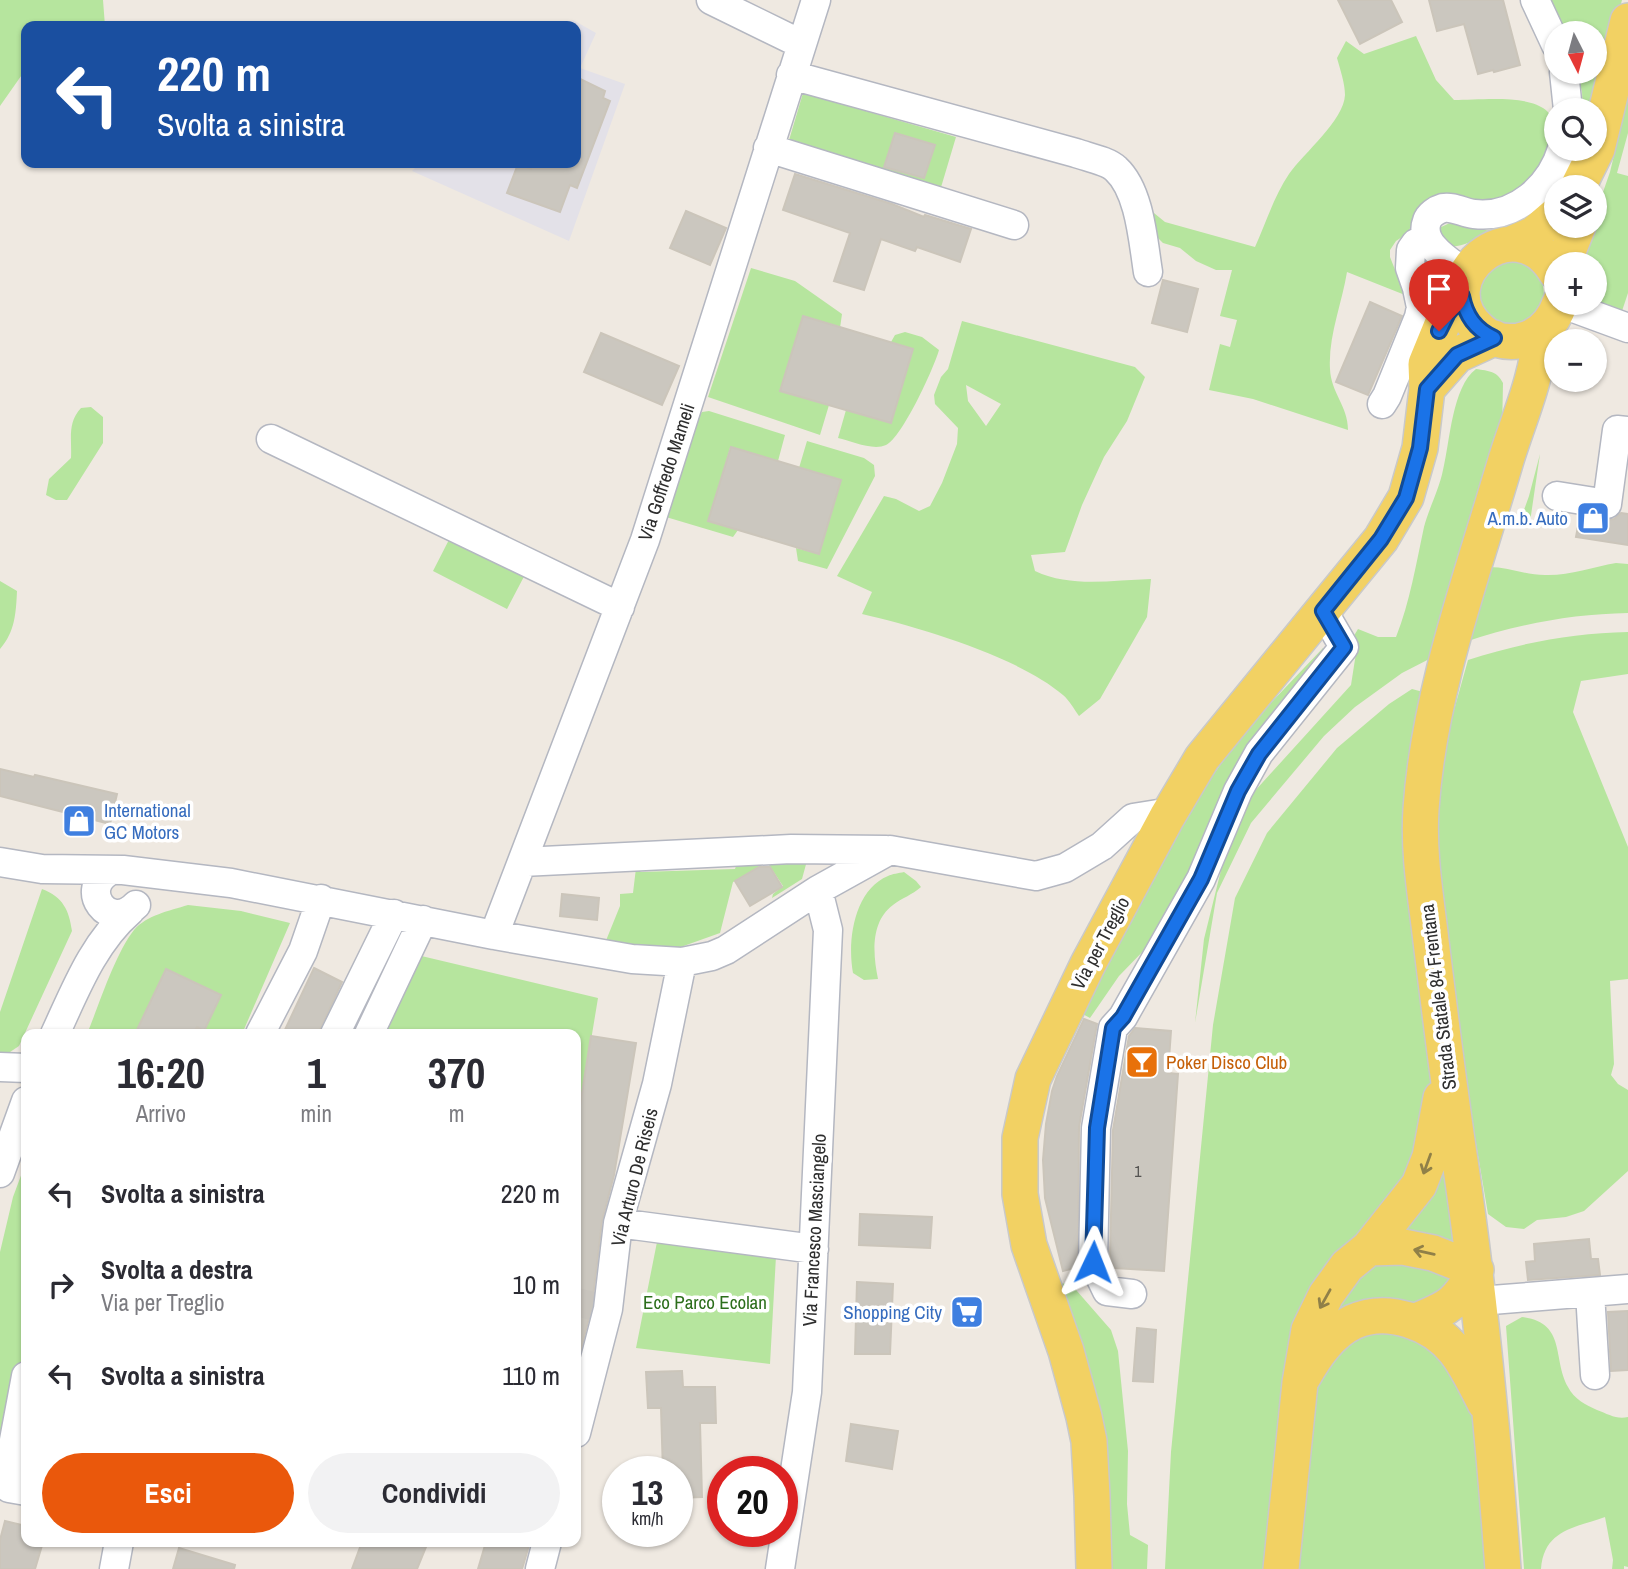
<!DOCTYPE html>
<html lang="it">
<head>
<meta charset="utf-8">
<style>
  body { margin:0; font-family:"Archivo Narrow",sans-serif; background:#f2f2f3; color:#2b2b33; height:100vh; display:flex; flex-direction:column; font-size:26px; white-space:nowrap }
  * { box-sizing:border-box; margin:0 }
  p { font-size:23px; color:#7c7c81 }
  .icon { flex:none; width:38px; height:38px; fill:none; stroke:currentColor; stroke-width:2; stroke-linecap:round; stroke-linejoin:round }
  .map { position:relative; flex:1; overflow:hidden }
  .drawer { position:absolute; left:21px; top:1029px; width:560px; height:518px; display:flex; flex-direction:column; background:#fff; border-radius:14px; box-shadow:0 2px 5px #0004 }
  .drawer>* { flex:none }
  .banner { position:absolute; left:21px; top:21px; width:560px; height:147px; border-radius:14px; box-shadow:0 2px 5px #0004; background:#1a4fa0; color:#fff; overflow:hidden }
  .needle { width:46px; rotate:174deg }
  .controls { position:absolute; left:1544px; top:21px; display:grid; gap:14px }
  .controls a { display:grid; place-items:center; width:63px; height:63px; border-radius:50%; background:#fff; box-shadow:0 2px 5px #0004; font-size:35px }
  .speed { position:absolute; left:602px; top:1456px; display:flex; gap:14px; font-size:35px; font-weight:700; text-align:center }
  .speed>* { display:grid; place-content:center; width:91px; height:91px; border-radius:50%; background:#fff; box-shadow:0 2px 5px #0004; line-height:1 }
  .speed small { font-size:18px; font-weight:400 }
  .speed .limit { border:10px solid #d22; background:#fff; color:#111 }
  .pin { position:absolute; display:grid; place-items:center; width:60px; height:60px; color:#fff; margin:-72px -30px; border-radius:50% 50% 50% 0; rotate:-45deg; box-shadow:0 0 7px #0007 }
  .pin .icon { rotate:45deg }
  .me { position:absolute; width:77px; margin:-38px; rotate:2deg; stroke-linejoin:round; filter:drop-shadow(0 0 5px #0008) }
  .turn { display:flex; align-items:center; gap:24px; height:147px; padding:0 21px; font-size:32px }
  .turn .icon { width:91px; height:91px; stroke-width:2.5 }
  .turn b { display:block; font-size:49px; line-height:60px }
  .eta { display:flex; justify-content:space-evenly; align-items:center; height:119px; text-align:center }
  .eta b { font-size:42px; font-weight:700; line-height:49px }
  .primary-button { display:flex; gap:14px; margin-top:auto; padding:14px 21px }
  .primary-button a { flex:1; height:80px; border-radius:42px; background:#ea580c; color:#fff; font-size:28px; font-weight:700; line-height:80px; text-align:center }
  .primary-button a+a { background:#f2f2f3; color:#2b2b33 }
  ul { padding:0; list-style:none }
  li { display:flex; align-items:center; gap:21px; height:91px; padding:0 21px }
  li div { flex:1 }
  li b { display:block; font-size:26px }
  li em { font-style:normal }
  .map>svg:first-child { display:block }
</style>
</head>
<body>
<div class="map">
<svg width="1628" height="1569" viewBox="0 0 1628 1569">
  <rect width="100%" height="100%" fill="#efe9e1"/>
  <path fill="#e3e1e8" d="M573,20l23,13 -16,35 45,16 -56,157 -157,-70 8,-8h156v-137h-15z"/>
  <path fill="#b6e59e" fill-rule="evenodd" d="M0,0h103l2,26h-79v43l-26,37z
    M1547,0h75l-29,110h-10l-1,-18 -5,-20h17v-39h-32z
    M1416,36l20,44 18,20c41,0 127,-13 92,56 -7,13 -21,35 -34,42 -5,2 -15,2 -21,3 -25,4 -50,7 -74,11l-9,21 -12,8 -6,9v7l15,38 -58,-23c-5,31 -19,65 -17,97 1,24 18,37 18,61l-95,-31 -44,-9 11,-46 10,3 7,-27 -17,-4 12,-46h-16l-20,-9 -16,-13 -17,-5 -10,-10 -4,-24 16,13 90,25c11,-24 19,-51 34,-73 15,-21 55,-54 56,-79 0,-12 -5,-26 -8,-37l9,-17 18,13z
    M803,93l153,44 -17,57 -152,-47z
    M1628,97v36l-11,40 11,3v117l-7,21 -27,-13v-37h-16l16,-38v-8l16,-46z
    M1452,222l38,9c-16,9 -28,18 -47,15l-4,-18z
    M1504,260c6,1 16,0 21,3 23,11 26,45 3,58 -18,11 -43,-1 -49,-20 -2,-6 1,-15 1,-21z
    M751,268l44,13 47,33 -13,91 -9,30 -112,-38z
    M962,321l173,46 10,10 -18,44 -23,36 -22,48 -17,47 -34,3 4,16c36,17 77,9 116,8l-4,38 -47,82 -21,17c-5,-7 -10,-16 -16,-21 -44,-38 -144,-68 -201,-81l10,-22 -35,-16 47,-80 12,3 23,12 11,-5 12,-23 15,-39 1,-16 -23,-24 -1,-9 7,-18 7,-8zM966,385l35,19 -15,22 -18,-25z
    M905,332l17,5 17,13c-5,18 -37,88 -53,95 -13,6 -35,-4 -48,-7l8,-28 45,13 22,-73 -22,-8 4,-7z
    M1476,369c13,2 21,2 27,14l-1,49 -61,221 -39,20 -47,34 -31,29 -73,87 -34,70 -22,130 9,-84 19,-77 21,-59 107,-118 5,-32 -4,-14 6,-10 20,8h18c14,-35 20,-73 28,-110 5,-19 15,-37 19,-57 7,-28 9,-83 33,-101z
    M91,407l12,10v26l-36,57h-11l-10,-5 3,-16 22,-21c1,-19 -4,-35 10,-50z
    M709,411l76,24 -7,26 -48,-13 -21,73 29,9 -5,7 -67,-20 32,-99 4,-6z
    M807,441l57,17 10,7 1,11 -48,93 -29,-8 -2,-13 23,6 22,-73 -42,-13z
    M1540,454l-10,68 -10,-1 9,-25z
    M454,530l75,37 -22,42 -74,-38z
    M1616,563l12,1v49c-56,1 -110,11 -163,29l24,-75c19,0 36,8 56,8 23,1 48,-8 71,-12z
    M0,581l17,10c-1,22 -2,41 -17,58z
    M1628,632v42l-47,7 -8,31 55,135v132l-18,2 4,83 -3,11 7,9 10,6v81l-44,40 -18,6 -29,3 -13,9 -18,-2 -18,-13 -37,-218 -11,-112 -3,-84 12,-72 19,-68c52,-17 105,-27 160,-28z
    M1323,648l3,4 -175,291 -32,33 -29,42 -13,-7 61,-102 65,-120 44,-61z
    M1412,689l11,3 11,357 -4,100 -92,123 -60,297h-113l6,-117 42,-427 22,-127 32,-65 70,-85 52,-44z
    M808,857l-6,22 -30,19 1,-4 10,-8 -16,-24 -34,20 -13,51 -42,15 -21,1 -52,-6 15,-37v-12l13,-1 3,-25 5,4 94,-3 2,-6z
    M904,872l12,9 5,6c-9,8 -19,11 -28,18 -23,17 -20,50 -15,74l-14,1 -11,-7c-6,-32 1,-83 35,-97 4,-2 11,-3 16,-4z
    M42,889c21,8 27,21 30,42l-53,115 -9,6 -10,1v-41z
    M188,905l53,6 49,12 -48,111h-155c12,-29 28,-80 47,-104 13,-15 35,-19 54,-25z
    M413,954l185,44 -22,133v-97h-202z
    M1444,1148l13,106 -61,-19z
    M26,1162v190l-26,144v-244l13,-55z
    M657,1242l119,14 -6,108 -134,-16z
    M1378,1262l49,1 36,23 -20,18 -126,30 22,-43z
    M1070,1283l41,47 7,21 10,100 -1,53 3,31 18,10 -1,24h-36l-53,-285z
    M1522,1317c45,6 30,41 46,70 6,12 18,18 29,23 11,4 20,10 31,7v150l-4,-1v3h-12l1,-9 -8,-43c-31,11 -61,13 -64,52h-17l-18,-243z
    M1388,1329l35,5 48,63 24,172h-201l23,-194 40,-40z"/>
  <path fill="#cbc7bf" stroke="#cbc5ba" stroke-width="2" d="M1338,0h53l11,22 -42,22z
    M1429,0h74l17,65 -26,7 -1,-2 -15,4 -14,-50 -27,7z
    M576,77l29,14 -2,7 7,3 -33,87 -7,-3 -10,27 -53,-19 11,-29 13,5 2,-6h43z
    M895,133l40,12 -11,33 -40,-11z
    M795,174l97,30 32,13 1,-2 46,14 -11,33 -43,-15 -2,4 -34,-12 -17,51 -30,-9 16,-48 -67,-23z
    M686,211l40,17 -16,37 -40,-17z
    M1163,280l35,9 -11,43 -35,-9z
    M1370,302l32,14 -34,79 -32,-13z
    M803,316l110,33 -22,74 -111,-32z
    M601,333l78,33 -17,39 -78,-33z
    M731,447l110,33 -22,74 -111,-33z
    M1621,513l7,1v31l-52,-8 4,-21 25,4 9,-1z
    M0,769l34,8 1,-2 82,19 -7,30 -110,-28z
    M759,867h11l12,20 -32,19 -15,-25z
    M562,894l37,4 -2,22 -37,-4z
    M314,968l28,14 -24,52h-35z
    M166,969l55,26 -17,36 -7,-4 -4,7h-58z
    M1084,1019l13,5 -18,103 -1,140 -15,4 -18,-73 -2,-38 3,-36 6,-33 5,-15z
    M1135,1028l36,3 -3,42 10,1 -14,197 -50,-3 -4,-10 3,-128 16,-94z
    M591,1036l45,7 -22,132 -12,46 -10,85 -12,47 -4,-1v-221z
    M860,1214l72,3 -2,31 -71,-3z
    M1589,1239l2,20h7l2,16 -72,5 -2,-18 9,-1 -1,-17z
    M857,1282l36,2 -3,70h-35z
    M1628,1311v59l-17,1 -3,-59z
    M1137,1328l19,2 -3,52 -20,-1z
    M682,1371l1,16h32l1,36h-16l2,74 -25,1v-26h-14l-2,-64h-13l-2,-36z
    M851,1424l47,7 -6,38 -46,-8z
    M5,1521l21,5v16h17l-8,27h-35v-29z
    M362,1542h66l-11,27h-65z
    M486,1542h44l-8,27h-44z
    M179,1548l56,17 -1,4h-61z"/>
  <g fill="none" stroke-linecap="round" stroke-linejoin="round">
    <path stroke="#c8c4bd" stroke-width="28" stroke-dasharray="28 14" stroke-linecap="butt" d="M576,1302l17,4"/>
    <defs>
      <path id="minor" d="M711,0l90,44
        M1535,0l21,45
        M1564,72l4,38
        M791,75l285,78c11,4 32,8 40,16 24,22 27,72 32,103
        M768,148l246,77
        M1466,274c-15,-12 -48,-30 -39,-53 2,-6 9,-11 16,-13 10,-2 21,5 31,6 42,5 77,-28 88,-65
        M1560,303l68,25
        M1382,404l5,-8 32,-79 2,-10 -4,-19 -7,-20 1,-18 5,-7 12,-4
        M271,439l349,168
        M1557,496l50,8 10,-74 11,1
        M0,862l42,7 81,1 108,13 263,52 138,24 50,3 30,-6 14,-6 92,-60 72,-40 146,26 29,-8 37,-22 31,-28 25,-4 9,3
        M522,862l269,-13 95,1
        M110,871c-33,18 -1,62 26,34
        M494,935l151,-395 171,-540
        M55,1034c20,-43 38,-91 75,-123
        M260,1034l43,-83 18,-52
        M335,1034l59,-120
        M369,1034l54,-114
        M0,1067l26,1
        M0,1173l26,-72
        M618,1223l196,26
        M1590,1293l5,82
        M1132,1294l-25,-3 -14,-29 3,-134 17,-100 10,-11 78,-138 37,-88 21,-38 85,-106 -21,-36
        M1479,1301l149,-12
        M26,1376l-20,107 3,5 17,3
        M576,1433l32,-124 10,-86 39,-139 25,-122
        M114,1569l5,-27
        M540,1569l7,-27
        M780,1569l27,-177 21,-462 -10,-40"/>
      <path id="major" d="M1578,187l19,-38 31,-128
        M1511,244l23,-10 22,-19
        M1563,264l15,-38
        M1556,272c-42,-70 -131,8 -77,57 10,10 25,14 40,12 21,-4 34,-18 41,-38
        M1427,389l30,-34 37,-17
        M1369,1248l34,-1 30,6 43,17
        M1416,1321c35,-14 41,-18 60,-51
        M1303,1377c12,-21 27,-44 50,-55 35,-16 80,1 102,29 12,15 21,35 30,52
        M1094,1569l-2,-73 -3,-55 -5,-24 -18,-66 -37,-106 -9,-51v-56l13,-59 55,-115 79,-147 35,-59 179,-219 25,-42 14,-49 7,-59 -1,-25 18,-44 18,-24
        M1281,1569l19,-186 9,-53 17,-35 21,-29 22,-18 50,-63 11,-28 11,-59
        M1503,1569c-10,-137 -23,-273 -43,-408 -11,-73 -20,-147 -29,-220 -5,-43 -13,-88 -10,-132 8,-118 52,-236 85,-349 13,-43 32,-82 34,-127"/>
    </defs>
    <use href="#minor" stroke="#b4b7c1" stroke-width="31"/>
    <use href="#major" stroke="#c9c9c9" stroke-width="38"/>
    <use href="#minor" stroke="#fff" stroke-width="28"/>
    <use href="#major" stroke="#f2d163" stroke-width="35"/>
  </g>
  <defs><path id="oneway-shaft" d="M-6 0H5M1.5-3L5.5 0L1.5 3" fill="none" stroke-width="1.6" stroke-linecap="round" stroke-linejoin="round" transform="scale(1.75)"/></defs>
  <g stroke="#908048">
    <use href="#oneway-shaft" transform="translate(1427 1164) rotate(110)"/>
    <use href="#oneway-shaft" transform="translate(1424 1252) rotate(-167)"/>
    <use href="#oneway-shaft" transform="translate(1325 1299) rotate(119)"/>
  </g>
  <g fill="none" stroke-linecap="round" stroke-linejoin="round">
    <defs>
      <path id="route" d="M1093,1262l4,-134 16,-100 10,-11 78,-138 37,-88 21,-37 85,-107 -21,-36 58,-72 25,-41 14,-50 7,-59 30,-34 37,-17c-19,-9 -28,-22 -32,-42l-14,17 -9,18"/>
    </defs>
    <use href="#route" stroke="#114b97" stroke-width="18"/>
    <use href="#route" stroke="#1a73e8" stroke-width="12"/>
  </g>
  <defs>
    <symbol id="shop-square" viewBox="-11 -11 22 22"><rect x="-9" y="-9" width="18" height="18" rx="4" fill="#3f7fe0" stroke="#fff"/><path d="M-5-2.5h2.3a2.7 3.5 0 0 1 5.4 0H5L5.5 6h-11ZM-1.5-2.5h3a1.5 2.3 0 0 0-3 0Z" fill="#fff"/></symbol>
    <symbol id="bar-square" viewBox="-11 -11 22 22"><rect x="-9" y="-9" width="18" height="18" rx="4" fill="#e8710a" stroke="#fff"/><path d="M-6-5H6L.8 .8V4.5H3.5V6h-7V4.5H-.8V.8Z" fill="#fff"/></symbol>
    <symbol id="supermarket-square" viewBox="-11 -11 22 22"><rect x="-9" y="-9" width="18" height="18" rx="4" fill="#3f7fe0" stroke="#fff"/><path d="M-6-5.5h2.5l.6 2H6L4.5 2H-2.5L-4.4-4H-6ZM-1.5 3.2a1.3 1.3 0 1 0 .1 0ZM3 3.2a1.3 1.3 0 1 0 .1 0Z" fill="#fff"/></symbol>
  </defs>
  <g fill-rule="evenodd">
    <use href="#shop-square" x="1574" y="499" width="38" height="38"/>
    <use href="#shop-square" x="60" y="802" width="38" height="38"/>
    <use href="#bar-square" x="1123" y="1043" width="38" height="38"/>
    <use href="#supermarket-square" x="948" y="1293" width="38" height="38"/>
  </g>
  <g text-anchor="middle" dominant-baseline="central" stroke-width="7" stroke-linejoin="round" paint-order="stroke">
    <g font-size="16" fill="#555452">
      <text x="1138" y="1171">1</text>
    </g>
    <g font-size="19" fill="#2e2e2e" stroke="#fff">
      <text transform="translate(666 472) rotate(-72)">Via Goffredo Mameli</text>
      <text transform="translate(1100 943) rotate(-62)">Via per Treglio</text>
      <text transform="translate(1438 997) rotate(-97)">Strada Statale 84 Frentana</text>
      <text transform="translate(634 1177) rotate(-76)">Via Arturo De Riseis</text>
      <text transform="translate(814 1230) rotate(-87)">Via Francesco Masciangelo</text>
    </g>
    <g font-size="19" fill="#366cbe" stroke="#fff" text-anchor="end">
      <text x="1568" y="518">A.m.b. Auto</text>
      <text x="104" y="810" text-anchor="start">International<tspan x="104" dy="22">GC Motors</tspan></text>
      <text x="942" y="1312">Shopping City</text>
    </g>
    <g font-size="19" fill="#c56008" stroke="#fff" text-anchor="start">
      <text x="1166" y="1062">Poker Disco Club</text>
    </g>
    <g font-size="19" fill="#2c6e1b" stroke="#fff">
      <text x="705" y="1302">Eco Parco Ecolan</text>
    </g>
  </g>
</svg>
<div class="controls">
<a><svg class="needle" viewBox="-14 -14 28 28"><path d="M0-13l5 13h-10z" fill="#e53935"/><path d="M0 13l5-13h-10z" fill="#7c7c81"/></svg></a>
<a><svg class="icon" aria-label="search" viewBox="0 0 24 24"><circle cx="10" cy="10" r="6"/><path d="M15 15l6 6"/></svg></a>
<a><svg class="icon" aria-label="layers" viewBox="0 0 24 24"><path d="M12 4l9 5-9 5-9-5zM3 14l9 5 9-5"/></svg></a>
<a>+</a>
<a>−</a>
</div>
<div class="speed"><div>13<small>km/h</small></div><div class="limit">20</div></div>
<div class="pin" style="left:1439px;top:331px;background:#d93025"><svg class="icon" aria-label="arrive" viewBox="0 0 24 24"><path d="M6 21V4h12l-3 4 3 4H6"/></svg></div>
<svg class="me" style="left:1093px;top:1262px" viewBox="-20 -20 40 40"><path d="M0-17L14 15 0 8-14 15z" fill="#1a73e8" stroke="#fff" stroke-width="4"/></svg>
<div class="banner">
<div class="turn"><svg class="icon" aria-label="left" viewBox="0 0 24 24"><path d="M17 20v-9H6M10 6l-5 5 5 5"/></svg><div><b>220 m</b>Svolta a sinistra</div></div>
</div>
<section class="drawer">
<div class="eta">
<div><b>16:20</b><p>Arrivo</p></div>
<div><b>1</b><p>min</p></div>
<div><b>370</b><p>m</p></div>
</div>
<ul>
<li><svg class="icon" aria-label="left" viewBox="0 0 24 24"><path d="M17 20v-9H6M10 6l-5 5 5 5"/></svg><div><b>Svolta a sinistra</b></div><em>220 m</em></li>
<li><svg class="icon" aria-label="right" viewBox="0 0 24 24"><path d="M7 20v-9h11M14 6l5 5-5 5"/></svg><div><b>Svolta a destra</b><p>Via per Treglio</p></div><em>10 m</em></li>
<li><svg class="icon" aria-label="left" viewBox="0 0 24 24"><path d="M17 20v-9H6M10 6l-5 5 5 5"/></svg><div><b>Svolta a sinistra</b></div><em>110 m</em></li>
</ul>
<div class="primary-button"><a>Esci</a><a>Condividi</a></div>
</section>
</div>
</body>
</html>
